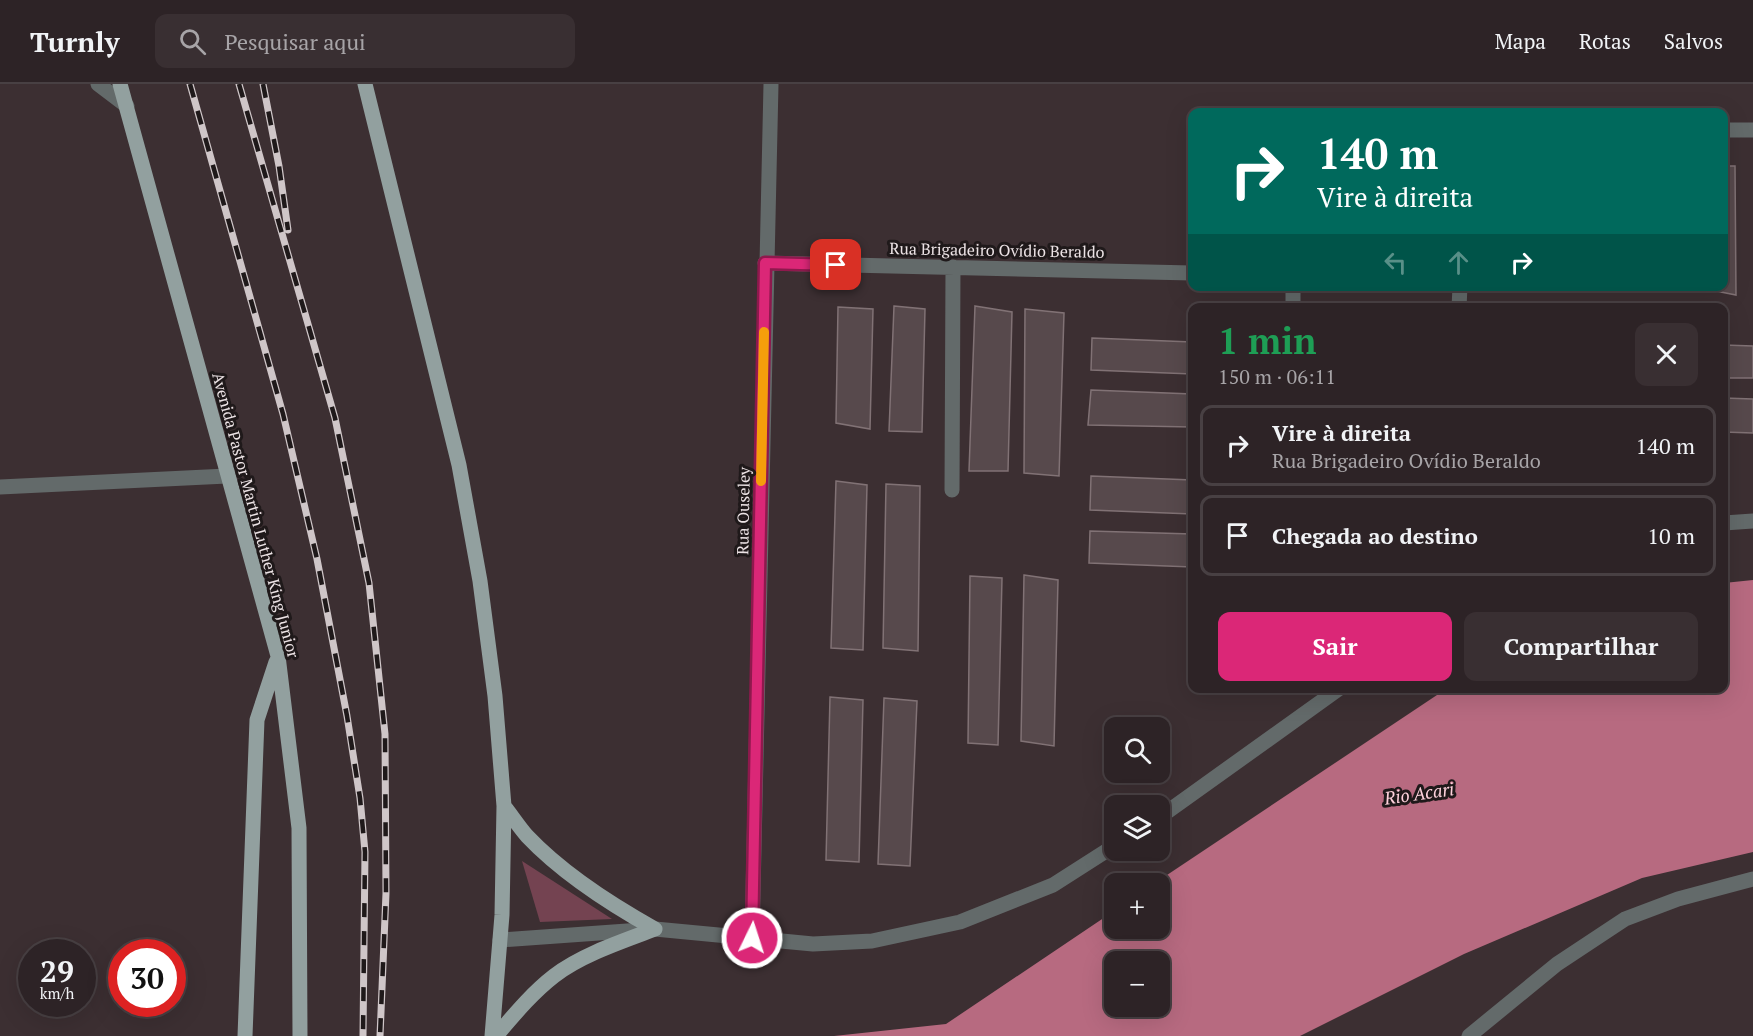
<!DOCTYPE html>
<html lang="pt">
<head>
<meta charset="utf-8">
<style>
  body { margin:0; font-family:"PT Serif",serif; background:#392f32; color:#f1f3f6; height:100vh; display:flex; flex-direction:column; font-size:22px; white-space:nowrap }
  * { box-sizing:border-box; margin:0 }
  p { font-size:20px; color:#a7a4a7 }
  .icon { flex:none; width:33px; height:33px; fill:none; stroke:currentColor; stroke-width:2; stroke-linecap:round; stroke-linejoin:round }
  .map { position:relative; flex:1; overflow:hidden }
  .side { position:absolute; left:1188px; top:219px; width:540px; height:390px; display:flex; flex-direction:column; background:#2d2326; border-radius:12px; box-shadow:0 6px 24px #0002,0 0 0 2px #484043 }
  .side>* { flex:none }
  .banner { position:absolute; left:1188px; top:24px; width:540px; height:183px; border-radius:12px; box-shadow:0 6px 24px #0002,0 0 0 2px #484043; background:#00695c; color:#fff; overflow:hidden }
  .buttons { position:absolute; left:1104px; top:633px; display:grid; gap:12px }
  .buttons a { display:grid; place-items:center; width:66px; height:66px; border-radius:12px; background:#2d2326; box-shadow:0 6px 24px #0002,0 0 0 2px #484043; font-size:30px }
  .speed { position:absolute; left:18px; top:855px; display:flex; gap:12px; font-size:30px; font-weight:700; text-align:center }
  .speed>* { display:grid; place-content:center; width:78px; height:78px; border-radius:50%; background:#2d2326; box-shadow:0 6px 24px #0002,0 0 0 2px #484043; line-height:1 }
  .speed small { font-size:15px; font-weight:400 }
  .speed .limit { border:9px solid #d22; background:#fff; color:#111 }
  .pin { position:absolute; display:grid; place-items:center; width:51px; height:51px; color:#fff; margin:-26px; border-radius:12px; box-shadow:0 3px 9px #0006 }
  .me { position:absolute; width:66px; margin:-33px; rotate:4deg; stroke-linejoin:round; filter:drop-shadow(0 0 4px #0008) }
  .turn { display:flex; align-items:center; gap:21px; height:126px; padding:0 30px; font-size:27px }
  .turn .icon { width:78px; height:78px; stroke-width:2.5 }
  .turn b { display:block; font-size:42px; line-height:51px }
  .lanes { display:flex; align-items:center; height:57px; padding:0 30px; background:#0003; justify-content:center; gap:30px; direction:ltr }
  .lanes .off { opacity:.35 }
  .round { display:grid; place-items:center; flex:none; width:63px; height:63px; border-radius:12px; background:#392f32 }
  .headline { display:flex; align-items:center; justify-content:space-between; height:102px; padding:0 30px }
  h1 { font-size:36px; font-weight:700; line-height:45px; color:#1e9e55 }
  .button { display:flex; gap:12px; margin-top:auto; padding:12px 30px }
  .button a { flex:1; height:69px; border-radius:12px; background:#db2777; color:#fff; font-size:24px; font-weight:700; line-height:69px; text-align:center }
  .button a+a { background:#392f32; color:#f1f3f6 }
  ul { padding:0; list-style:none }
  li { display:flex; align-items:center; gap:18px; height:81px; margin:0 12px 9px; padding:0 18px; border:3px solid #484043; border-radius:12px }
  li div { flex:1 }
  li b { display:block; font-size:22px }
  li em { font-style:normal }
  header { display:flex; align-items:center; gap:36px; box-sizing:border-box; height:84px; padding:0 30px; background:#2d2326; border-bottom:2px solid #484043 }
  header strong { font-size:28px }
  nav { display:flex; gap:33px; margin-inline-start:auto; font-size:21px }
  .search { width:420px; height:54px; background:#392f32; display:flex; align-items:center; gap:15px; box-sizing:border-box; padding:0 21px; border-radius:12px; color:#a7a4a7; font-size:22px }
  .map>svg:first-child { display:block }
</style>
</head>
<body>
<header>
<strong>Turnly</strong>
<div class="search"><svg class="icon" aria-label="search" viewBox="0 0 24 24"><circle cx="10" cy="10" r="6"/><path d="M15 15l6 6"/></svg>Pesquisar aqui</div>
<nav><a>Mapa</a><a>Rotas</a><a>Salvos</a></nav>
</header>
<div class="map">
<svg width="1753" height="952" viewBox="0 0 1753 952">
  <rect width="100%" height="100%" fill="#3c2f32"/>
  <path fill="#744351" d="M522,777l90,58 -72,3z"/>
  <path fill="#b76a80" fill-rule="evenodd" d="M1753,496v272l-111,26 -178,76 -164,82h-466l112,-12 168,-113v17h46v-44l-5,-1 291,-194 278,-1v-105zM1114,878h46v44h-46z"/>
  <path fill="#57494c" stroke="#817275" stroke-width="1.5" d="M1724,82h11l1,129 -40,-8 28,-1z
    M1608,202v4l-34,-3v-1z
    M1646,202h33v5l-33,-3z
    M894,222l31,3 -3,123 -33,-1z
    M975,222l37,6 -4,159h-39z
    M838,223l35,2 -3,120 -34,-6z
    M1025,225l39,4 -5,163 -35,-3z
    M1092,254l100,4v32l-101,-4z
    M1724,261l29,1v32h-29z
    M1091,306l101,4v33l-104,-2z
    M1724,314l29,1v34l-29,-1z
    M1091,392l101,4v34l-102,-4z
    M836,397l31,4 -4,165 -32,-2z
    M886,400l34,2 -2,165 -35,-3z
    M1090,447l102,3v33l-103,-4z
    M1024,491l34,5 -4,166 -33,-5z
    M970,492l32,2 -4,167 -30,-2z
    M830,613l33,3 -4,162 -33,-2z
    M884,614l33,3 -7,165 -32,-2z"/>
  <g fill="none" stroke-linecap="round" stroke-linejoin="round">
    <path stroke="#636a6a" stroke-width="15" d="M98,0l29,22
      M1724,46h29
      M765,179l427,10
      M1293,202v22
      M1459,224l1,-22
      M0,403l227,-11
      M952,406l1,-223
      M1724,439l29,-2
      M1160,733l180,-129
      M752,854l19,-854
      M500,856l155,-11 158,15 59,-3 88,-19 93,-37 61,-39
      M1469,952l88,-72 68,-45 53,-20 75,-20"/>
    <path stroke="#92a09f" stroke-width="15" d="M120,0l158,572 21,172 1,208
      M365,0l94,381 21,116 15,115 9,110 -2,109 -10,121
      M504,722c8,10 15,21 23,30 36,38 83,68 128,93
      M245,952l12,-316 19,-58
      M496,952c18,-21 36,-43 58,-60 27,-21 69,-35 101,-47"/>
    <defs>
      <path id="rail" d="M190,0l93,330 34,145 30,157 13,82 5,54 -2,184
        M239,0l96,334 34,165 16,151 1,159 -6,143
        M263,0l16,82 9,64"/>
    </defs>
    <use href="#rail" stroke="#cfc6c8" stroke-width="7"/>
    <use href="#rail" stroke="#1f191a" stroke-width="4.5" stroke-dasharray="14" stroke-linecap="butt"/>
  </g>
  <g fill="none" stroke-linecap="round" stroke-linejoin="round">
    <defs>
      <path id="route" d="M752,854l13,-675 71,2"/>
    </defs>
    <use href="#route" stroke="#8e194d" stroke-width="15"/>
    <use href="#route" stroke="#db2777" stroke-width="10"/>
    <path stroke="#f59e0b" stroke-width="10" d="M761,397l3,-149"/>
  </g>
  <g text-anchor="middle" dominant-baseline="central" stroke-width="6" stroke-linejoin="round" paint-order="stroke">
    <g font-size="16" fill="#ece3e5" stroke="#1f191a">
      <text transform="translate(997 166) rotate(1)">Rua Brigadeiro Ovídio Beraldo</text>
      <text transform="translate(743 427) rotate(-89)">Rua Ouseley</text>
      <text transform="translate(256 431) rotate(75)">Avenida Pastor Martin Luther King Junior</text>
    </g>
    <g font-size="18" font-style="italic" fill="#fed1dc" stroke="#1f191a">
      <text transform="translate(1419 709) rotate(-8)">Rio Acari</text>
    </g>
  </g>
</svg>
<div class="buttons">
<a><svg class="icon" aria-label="search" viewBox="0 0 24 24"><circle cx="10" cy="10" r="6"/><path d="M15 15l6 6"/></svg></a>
<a><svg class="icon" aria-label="layers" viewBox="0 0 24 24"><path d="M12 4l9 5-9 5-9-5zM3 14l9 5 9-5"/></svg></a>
<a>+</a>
<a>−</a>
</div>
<div class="speed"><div>29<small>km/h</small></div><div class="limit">30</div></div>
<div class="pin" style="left:836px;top:181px;background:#d93025"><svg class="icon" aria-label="arrive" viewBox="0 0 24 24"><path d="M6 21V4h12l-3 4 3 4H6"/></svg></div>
<svg class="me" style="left:752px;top:854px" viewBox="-20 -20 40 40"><circle r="17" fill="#db2777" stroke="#fff" stroke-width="3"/><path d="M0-11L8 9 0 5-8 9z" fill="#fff"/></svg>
<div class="banner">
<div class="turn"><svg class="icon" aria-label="right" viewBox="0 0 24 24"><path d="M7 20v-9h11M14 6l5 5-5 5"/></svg><div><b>140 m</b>Vire à direita</div></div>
<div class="lanes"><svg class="icon off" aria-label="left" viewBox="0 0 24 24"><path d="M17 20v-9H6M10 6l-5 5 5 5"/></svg><svg class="icon off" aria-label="ahead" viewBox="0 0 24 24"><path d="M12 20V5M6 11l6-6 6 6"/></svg><svg class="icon" aria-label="right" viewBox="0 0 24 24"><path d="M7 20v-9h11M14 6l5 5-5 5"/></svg></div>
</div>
<section class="side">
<div class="headline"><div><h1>1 min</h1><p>150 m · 06:11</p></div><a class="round"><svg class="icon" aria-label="close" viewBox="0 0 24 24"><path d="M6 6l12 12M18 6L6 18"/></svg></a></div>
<ul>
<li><svg class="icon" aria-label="right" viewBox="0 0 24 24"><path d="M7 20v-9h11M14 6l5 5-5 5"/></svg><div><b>Vire à direita</b><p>Rua Brigadeiro Ovídio Beraldo</p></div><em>140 m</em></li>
<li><svg class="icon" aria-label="arrive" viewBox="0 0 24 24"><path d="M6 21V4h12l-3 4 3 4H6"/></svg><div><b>Chegada ao destino</b></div><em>10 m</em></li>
</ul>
<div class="button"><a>Sair</a><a>Compartilhar</a></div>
</section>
</div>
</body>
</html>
